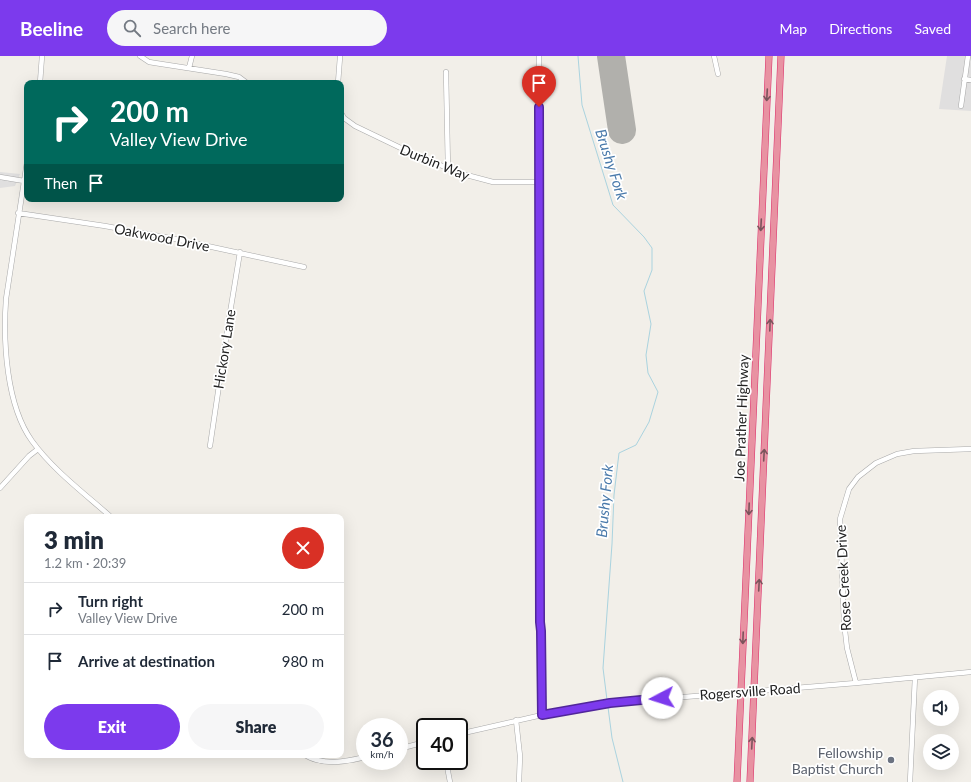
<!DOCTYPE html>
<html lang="en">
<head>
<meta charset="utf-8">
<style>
  body { margin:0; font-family:Lato,sans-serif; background:#f6f6f7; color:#1f2937; height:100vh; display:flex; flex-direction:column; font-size:15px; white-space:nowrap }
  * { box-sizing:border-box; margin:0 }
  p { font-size:13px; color:#747a83 }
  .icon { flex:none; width:22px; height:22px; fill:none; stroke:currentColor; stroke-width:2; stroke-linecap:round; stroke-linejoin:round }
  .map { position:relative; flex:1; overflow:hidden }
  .sheet { position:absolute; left:24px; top:458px; width:320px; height:244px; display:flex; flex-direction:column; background:#fff; border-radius:8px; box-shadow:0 4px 16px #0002 }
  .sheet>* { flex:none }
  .top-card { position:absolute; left:24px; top:24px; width:320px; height:122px; border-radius:8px; box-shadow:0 4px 16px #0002; background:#00695c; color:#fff; overflow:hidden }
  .controls { position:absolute; left:923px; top:634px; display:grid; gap:8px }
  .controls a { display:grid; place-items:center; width:36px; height:36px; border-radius:50%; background:#fff; box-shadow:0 4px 16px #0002; font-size:20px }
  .speed { position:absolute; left:356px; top:662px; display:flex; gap:8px; font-size:20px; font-weight:700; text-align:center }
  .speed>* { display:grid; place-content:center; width:52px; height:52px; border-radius:50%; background:#fff; box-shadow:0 4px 16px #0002; line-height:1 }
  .speed small { font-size:10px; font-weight:400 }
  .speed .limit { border:2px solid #111; border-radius:6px; background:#fff; color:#111 }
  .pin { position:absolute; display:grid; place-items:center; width:34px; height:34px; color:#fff; margin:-41px -17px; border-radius:50% 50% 50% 0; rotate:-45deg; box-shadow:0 0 4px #0007 }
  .pin .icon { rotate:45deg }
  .me { position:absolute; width:44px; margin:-22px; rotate:265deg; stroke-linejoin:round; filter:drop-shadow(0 0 3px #0008) }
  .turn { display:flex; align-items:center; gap:14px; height:84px; padding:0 20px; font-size:18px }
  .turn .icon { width:52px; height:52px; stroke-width:2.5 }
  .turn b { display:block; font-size:28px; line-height:34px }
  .then { display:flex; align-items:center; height:38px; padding:0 20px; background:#0003; gap:8px; font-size:15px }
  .round { display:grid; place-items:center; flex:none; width:42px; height:42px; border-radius:21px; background:#f6f6f7 }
  .summary { display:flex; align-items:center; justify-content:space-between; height:68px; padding:0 20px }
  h1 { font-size:24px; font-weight:800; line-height:30px }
  .action { display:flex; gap:8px; margin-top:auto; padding:8px 20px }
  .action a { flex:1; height:46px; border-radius:24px; background:#7c3aed; color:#fff; font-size:16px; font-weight:800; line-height:46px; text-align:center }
  .action a+a { background:#f6f6f7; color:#1f2937 }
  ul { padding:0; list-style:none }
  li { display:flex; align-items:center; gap:12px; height:52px; padding:0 20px; border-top:1px solid #e0e1e3 }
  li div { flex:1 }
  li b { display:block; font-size:15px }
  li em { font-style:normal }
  header { display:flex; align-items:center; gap:24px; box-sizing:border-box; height:56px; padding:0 20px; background:#7c3aed; color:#fff }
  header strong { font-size:19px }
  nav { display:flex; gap:22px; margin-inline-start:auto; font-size:14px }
  .search { width:280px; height:36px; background:#f6f6f7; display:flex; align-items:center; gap:10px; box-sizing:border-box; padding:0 14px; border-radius:22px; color:#747a83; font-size:15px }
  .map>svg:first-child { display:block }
</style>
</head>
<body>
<header>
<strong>Beeline</strong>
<div class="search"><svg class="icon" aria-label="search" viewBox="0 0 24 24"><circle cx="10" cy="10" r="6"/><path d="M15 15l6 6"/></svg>Search here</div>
<nav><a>Map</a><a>Directions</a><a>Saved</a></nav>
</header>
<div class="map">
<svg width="971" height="726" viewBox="0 0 971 726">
  <rect width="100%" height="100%" fill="#f2efe9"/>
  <path fill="#e0dfdf" d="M947,0h24v55l-32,-2z
    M0,116l20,2 -5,12 -15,2z"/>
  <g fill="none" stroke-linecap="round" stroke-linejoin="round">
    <path stroke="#aad3df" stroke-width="1" d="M578,0l4,49 31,100 31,32 8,11v22l-8,21 7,33 -5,31 2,18 10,19 -9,30 -13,23 -17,8 -5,42 -2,49 -9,124 4,32
      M608,651l4,31 11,44"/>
    <path stroke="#b1b0ac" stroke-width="28" d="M611,0l11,74"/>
    <defs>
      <path id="minor" d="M140,0l9,6 6,1 71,11 13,3 8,6
        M539,0l1,566 1,9 1,84
        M714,0l4,18
        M189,12l3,-12
        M446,16l2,97
        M964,23l7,1
        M40,27l2,-27
        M338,27l2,-26
        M961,50l7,-50
        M341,57l3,5 11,8 52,25 52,22 34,9h47
        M27,106l-21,137c-3,42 0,106 26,142 21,29 52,52 79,76
        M0,121l24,4
        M18,157l87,13 70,13 129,28
        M210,390l18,-121 12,-73
        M0,432l29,-32 9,-7
        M856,627l-9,-35 -3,-26 -4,-103 9,-30 9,-12 18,-14 21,-9 17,-3 57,-2
        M516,664l4,36 -1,26
        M459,678l83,-19 68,-12 246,-20 115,-11
        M399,693l26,-7
        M305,699c19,11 40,7 60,2
        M446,705l4,21
        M910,726l5,-105"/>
      <path id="highway" d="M737,726l32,-726
        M750,726l31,-726"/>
    </defs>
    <use href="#minor" stroke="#a9a9a9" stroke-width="5.5"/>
    <use href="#highway" stroke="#dc2a67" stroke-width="7"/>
    <use href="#minor" stroke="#fff" stroke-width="4.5"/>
    <use href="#highway" stroke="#e892a2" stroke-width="6"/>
  </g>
  <defs><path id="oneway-shaft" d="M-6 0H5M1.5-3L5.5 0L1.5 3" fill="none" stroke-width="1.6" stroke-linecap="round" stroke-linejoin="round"/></defs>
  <g stroke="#7b545c">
    <use href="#oneway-shaft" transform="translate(767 39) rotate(93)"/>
    <use href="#oneway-shaft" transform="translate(761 169) rotate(93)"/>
    <use href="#oneway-shaft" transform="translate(770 269) rotate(-88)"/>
    <use href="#oneway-shaft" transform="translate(764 399) rotate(-87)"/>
    <use href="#oneway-shaft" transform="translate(749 453) rotate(92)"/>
    <use href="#oneway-shaft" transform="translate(759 529) rotate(-87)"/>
    <use href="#oneway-shaft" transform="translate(743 582) rotate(92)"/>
    <use href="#oneway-shaft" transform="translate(752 687) rotate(-87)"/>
  </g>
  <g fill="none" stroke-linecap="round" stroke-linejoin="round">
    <defs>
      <path id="route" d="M539,51l1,515 1,9 1,84 68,-12 52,-5"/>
    </defs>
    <use href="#route" stroke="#51269a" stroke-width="10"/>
    <use href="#route" stroke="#7c3aed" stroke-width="7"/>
  </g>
  <circle fill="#6b7280" stroke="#fff" stroke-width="1.5" cx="891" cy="704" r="4"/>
  <g text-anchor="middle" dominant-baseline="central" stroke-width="3.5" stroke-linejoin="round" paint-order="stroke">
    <g font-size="14" fill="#222" stroke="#fff">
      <text transform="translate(435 106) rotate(22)">Durbin Way</text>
      <text transform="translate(162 181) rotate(11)">Oakwood Drive</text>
      <text transform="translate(224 293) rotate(-81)">Hickory Lane</text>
      <text transform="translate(741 362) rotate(-88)">Joe Prather Highway</text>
      <text transform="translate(843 522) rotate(-93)">Rose Creek Drive</text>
      <text transform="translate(750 635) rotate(-4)">Rogersville Road</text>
    </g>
    <g font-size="14" fill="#5b616d" stroke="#fff" text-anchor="end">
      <text x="883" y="696">Fellowship<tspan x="883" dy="16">Baptist Church</tspan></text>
    </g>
    <g font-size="15" font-style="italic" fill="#4a7aab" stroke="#fff">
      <text transform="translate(612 108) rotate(72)">Brushy Fork</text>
      <text transform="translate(604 445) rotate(-85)">Brushy Fork</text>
    </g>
  </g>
</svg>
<div class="controls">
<a><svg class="icon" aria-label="sound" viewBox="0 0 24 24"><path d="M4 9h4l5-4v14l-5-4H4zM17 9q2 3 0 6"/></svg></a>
<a><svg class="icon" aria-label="layers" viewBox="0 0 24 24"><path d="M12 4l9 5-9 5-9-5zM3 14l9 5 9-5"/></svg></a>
</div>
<div class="speed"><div>36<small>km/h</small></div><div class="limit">40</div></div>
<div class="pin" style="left:539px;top:51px;background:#d93025"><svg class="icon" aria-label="arrive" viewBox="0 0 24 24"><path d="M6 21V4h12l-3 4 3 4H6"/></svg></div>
<svg class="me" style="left:662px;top:642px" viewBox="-20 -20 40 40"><circle r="19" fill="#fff"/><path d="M0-13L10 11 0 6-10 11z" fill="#7c3aed"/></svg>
<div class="top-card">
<div class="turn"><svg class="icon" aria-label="right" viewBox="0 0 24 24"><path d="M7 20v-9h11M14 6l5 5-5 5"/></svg><div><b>200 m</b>Valley View Drive</div></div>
<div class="then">Then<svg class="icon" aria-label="arrive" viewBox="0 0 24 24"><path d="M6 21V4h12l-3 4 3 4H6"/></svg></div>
</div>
<section class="sheet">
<div class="summary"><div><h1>3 min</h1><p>1.2 km · 20:39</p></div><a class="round" style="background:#d93025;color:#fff"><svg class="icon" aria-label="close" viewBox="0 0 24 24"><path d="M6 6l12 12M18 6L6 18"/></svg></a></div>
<ul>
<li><svg class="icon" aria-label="right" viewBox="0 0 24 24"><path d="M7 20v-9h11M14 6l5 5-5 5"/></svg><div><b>Turn right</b><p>Valley View Drive</p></div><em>200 m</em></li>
<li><svg class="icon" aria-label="arrive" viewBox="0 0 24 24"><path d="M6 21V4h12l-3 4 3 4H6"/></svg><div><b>Arrive at destination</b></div><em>980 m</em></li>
</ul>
<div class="action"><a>Exit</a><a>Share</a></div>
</section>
</div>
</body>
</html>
